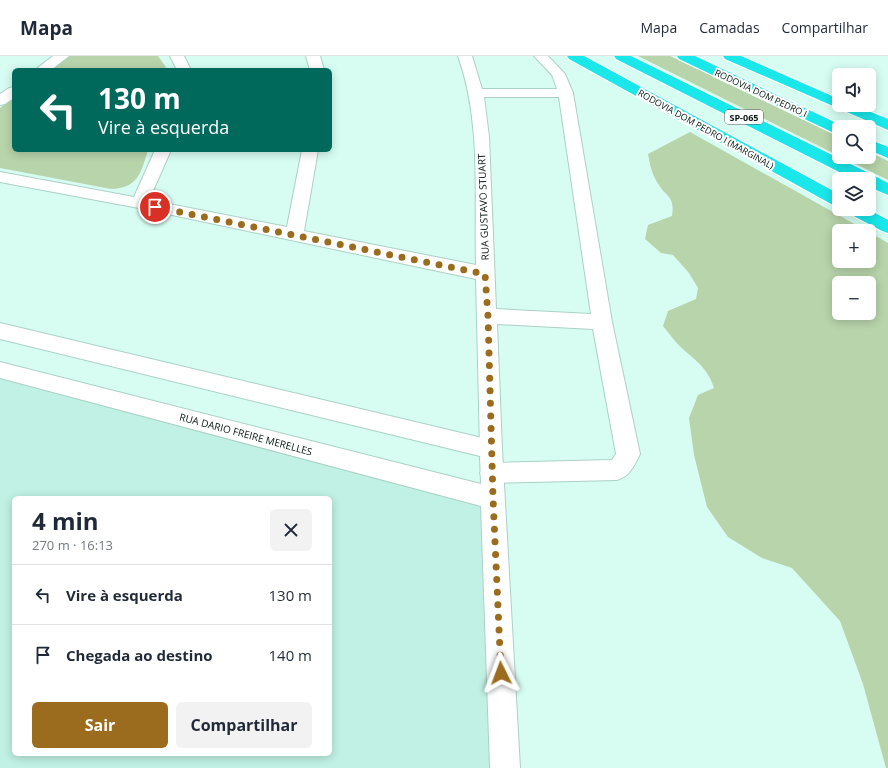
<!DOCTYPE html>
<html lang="pt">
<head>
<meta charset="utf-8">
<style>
  body { margin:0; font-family:"Open Sans",sans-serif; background:#f2f2f3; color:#1f2937; height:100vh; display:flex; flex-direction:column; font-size:15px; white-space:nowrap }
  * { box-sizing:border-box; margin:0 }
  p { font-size:13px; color:#747a83 }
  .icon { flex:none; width:22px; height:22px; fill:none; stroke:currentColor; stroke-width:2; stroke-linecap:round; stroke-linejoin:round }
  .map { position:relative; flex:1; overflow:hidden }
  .panel { position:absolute; left:12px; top:440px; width:320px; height:260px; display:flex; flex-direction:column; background:#fff; border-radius:6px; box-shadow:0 2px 10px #0003 }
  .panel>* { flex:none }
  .hud { position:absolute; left:12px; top:12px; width:320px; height:84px; border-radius:6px; box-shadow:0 2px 10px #0003; background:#00695c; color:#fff; overflow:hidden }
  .fabs { position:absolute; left:832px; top:12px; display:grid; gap:8px }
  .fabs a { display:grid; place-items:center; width:44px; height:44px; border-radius:6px; background:#fff; box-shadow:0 2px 10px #0003; font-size:20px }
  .pin { position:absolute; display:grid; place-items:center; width:34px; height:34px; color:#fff; margin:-17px; border:2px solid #fff; border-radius:50%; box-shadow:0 1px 4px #0007 }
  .me { position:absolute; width:44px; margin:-22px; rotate:357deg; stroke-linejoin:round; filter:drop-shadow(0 0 3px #0008) }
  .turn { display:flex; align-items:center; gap:14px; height:84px; padding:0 20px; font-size:18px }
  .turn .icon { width:52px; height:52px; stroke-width:2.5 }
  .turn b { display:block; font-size:28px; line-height:34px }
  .round { display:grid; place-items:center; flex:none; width:42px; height:42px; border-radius:6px; background:#f2f2f3 }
  .head { display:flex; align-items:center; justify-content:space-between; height:68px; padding:0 20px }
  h1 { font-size:24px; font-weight:700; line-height:30px }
  .primary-button { display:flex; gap:8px; margin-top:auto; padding:8px 20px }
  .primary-button a { flex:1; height:46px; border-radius:6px; background:#9b6c1d; color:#fff; font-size:16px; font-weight:700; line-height:46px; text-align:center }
  .primary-button a+a { background:#f2f2f3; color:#1f2937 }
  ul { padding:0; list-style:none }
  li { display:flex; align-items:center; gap:12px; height:60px; padding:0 20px; border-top:1px solid #e0e1e3 }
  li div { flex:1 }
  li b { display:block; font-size:15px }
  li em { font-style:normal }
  header { display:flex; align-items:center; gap:24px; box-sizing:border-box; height:56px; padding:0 20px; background:#fff; border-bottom:1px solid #e0e1e3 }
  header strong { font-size:19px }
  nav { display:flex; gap:22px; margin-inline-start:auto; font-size:14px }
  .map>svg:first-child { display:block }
</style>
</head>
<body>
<header>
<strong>Mapa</strong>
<nav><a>Mapa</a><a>Camadas</a><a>Compartilhar</a></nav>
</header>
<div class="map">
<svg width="888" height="712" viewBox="0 0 888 712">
  <rect width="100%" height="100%" fill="#d7fdf2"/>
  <path fill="#c1f1e4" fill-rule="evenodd" d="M0,316l493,127 12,269h-505zM14,442h316v256h-316z"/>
  <path fill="#b8d4ab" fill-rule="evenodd" d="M69,0h89l10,14h-118z
    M638,0h32l169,81v19z
    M14,41v53h134c-7,23 -10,38 -37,39l-111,-21v-60z
    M690,76l177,99h-28v30h30v-29l19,11v525h-2l-23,-84 -23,-63 -48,-53 -30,-10 -34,-21 -21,-30 -13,-52 -5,-37 9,-23 16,-7c-8,-25 -23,-29 -39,-47 -4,-5 -8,-10 -12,-15l5,-15 28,-12 2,-11 -9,-15 -16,-18 -12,-2 -16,-14 3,-14 24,-9c3,-20 -5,-18 -13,-31 -7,-10 -9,-20 -11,-31zM839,227h30v30h-30z
    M869,96l19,9v19l-46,-23h27z"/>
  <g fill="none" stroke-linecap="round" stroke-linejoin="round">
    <defs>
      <path id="street" d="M53,0h16l-18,14h-16z
        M170,0h14l7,14h-14z
        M306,0h14l4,14h-14z
        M458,0h14l10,33h75l-5,-14 -18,-19h14l17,18 8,19 39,229 28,132c-6,12 -10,22 -23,26l-125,3 -8,-3 -4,-7 4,-7 8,-3 120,-3 4,-6 -23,-125 -96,-5 5,125 -3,7 -8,3 -8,-3 -3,-7 -4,-170 -337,-71 -139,-26v-10l134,25 21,-47h16l-22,50 138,27 15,-77h16l-14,81 172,34c-2,-69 6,-142 -18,-209zM484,41h75l32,217 -95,-5 -7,-172z
        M14,31v11l-9,6 -5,1v-11l9,-6z"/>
      <path id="secondary" d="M0,267l499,119 3,7 18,319h-30l-9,-262 -481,-128v-16l481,122 -1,-28 -480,-117z"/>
      <path id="highway" d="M567,0h17l255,138v12l-6,-1 -264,-146z
        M614,0h17l244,120 13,7v12l-19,-8v-8h-16l-237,-120z
        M677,0h18l150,71h-6v8l-5,-2 -155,-74z
        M723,0h18l98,43v6h15l34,14v11l-163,-71z
        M869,83l19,8v11l-19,-8z
        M845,153h23l20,11v13l-6,-2 -34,-18z"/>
    </defs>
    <use href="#street" stroke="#abd1c6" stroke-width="2"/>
    <use href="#secondary" stroke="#abd1c6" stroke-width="2"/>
    <use href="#highway" stroke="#fff" stroke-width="2"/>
    <use href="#street" fill="#fff" fill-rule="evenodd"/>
    <use href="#secondary" fill="#fff" fill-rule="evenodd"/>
    <use href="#highway" fill="#19e7ea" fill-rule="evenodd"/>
  </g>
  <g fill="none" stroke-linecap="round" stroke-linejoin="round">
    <path stroke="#9b6c1d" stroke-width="7" stroke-dasharray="0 12.6" d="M155,151l330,67 3,42 5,182 8,175"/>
  </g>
  <g text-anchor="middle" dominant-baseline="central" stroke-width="4" stroke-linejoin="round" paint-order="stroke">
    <g font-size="9" fill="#091814" stroke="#fff">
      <text transform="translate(761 37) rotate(25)">RODOVIA DOM PEDRO I</text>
      <text transform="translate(706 73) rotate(29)">RODOVIA DOM PEDRO I (MARGINAL)</text>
    </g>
    <rect fill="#fff" stroke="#535d5a" stroke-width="1" x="725" y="54" width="38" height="14" rx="3"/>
    <g font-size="9" font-weight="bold" fill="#091814">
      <text x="744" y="61">SP-065</text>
    </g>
    <g font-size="10" fill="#091814" stroke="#fff">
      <text transform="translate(483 151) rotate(-92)">RUA GUSTAVO STUART</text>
      <text transform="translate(246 378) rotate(15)">RUA DARIO FREIRE MERELLES</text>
    </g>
  </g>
</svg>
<div class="fabs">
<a><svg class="icon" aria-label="sound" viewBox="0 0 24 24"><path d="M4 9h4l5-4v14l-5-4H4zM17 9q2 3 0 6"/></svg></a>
<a><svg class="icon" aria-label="search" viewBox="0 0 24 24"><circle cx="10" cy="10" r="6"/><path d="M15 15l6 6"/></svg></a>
<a><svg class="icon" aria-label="layers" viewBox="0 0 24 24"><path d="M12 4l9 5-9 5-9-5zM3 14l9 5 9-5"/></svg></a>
<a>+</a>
<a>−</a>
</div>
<div class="pin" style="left:155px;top:151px;background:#d93025"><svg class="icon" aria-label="arrive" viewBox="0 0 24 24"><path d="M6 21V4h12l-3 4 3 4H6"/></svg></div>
<svg class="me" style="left:501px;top:617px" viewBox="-20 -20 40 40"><path d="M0-17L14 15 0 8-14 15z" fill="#9b6c1d" stroke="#fff" stroke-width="4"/></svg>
<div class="hud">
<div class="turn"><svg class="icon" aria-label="left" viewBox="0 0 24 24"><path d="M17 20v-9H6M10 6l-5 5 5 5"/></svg><div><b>130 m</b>Vire à esquerda</div></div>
</div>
<section class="panel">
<div class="head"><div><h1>4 min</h1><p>270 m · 16:13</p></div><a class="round"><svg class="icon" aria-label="close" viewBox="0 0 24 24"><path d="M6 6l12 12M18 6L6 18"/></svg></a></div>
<ul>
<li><svg class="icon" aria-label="left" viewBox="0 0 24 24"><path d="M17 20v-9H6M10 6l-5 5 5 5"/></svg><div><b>Vire à esquerda</b></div><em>130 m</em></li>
<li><svg class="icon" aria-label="arrive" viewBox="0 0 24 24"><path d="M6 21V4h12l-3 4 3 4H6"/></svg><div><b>Chegada ao destino</b></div><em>140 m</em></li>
</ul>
<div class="primary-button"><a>Sair</a><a>Compartilhar</a></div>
</section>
</div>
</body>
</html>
